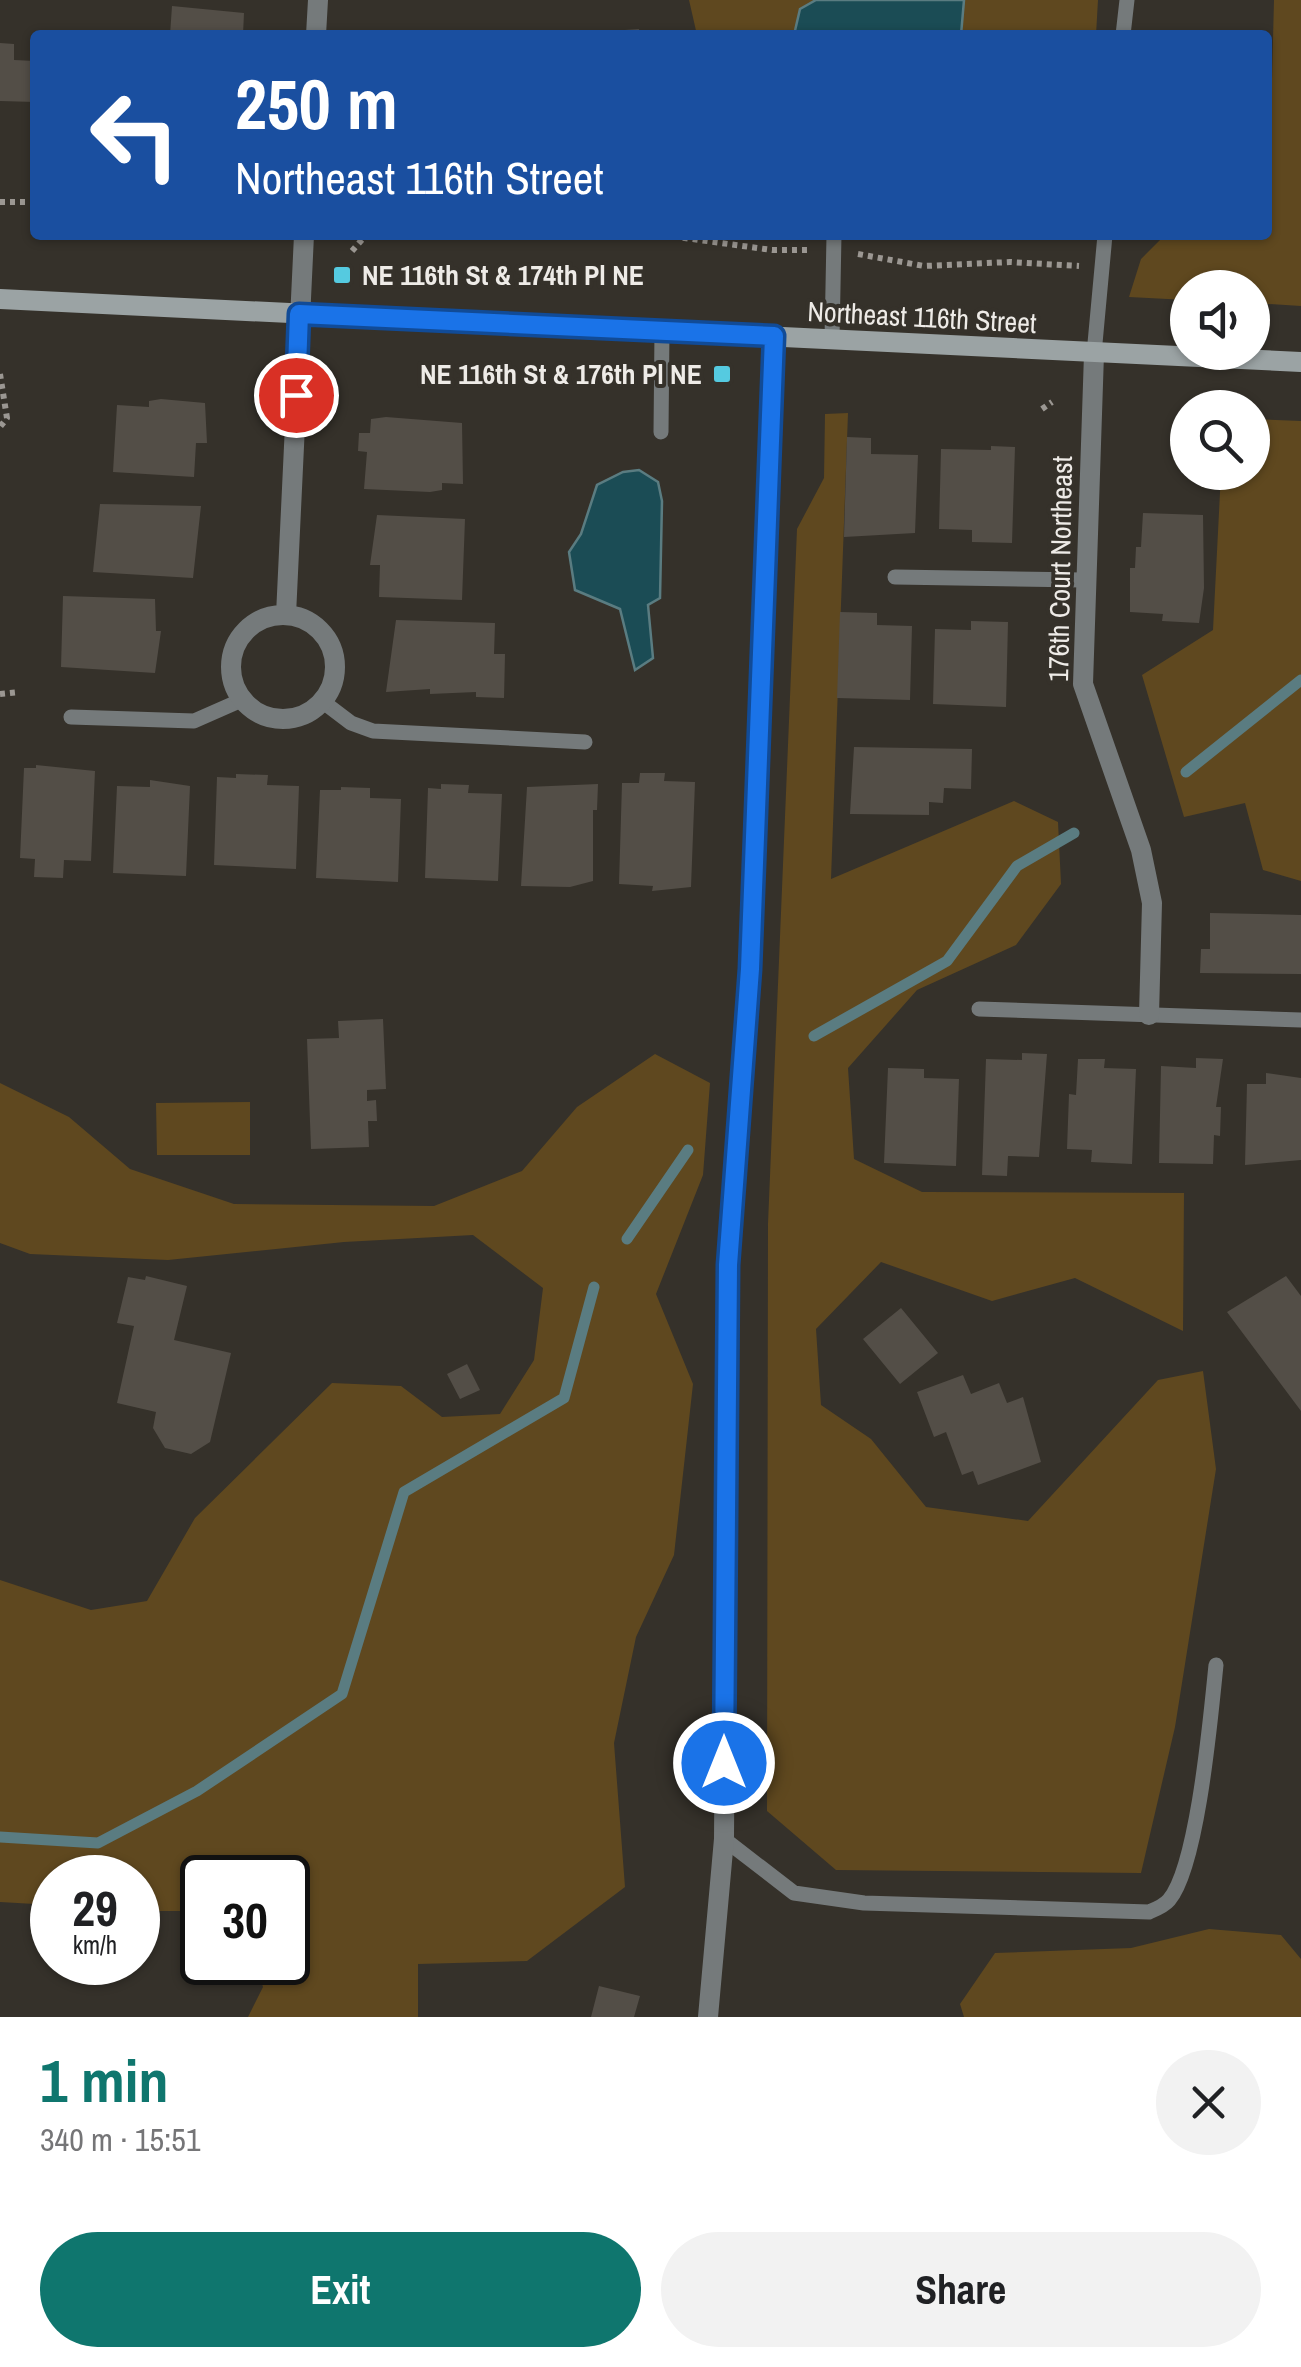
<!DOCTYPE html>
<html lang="en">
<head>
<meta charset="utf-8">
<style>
  body { margin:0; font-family:"Archivo Narrow",sans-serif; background:#f2f2f2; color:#202124; height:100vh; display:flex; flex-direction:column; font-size:38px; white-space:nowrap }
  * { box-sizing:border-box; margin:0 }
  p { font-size:32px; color:#757577 }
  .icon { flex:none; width:55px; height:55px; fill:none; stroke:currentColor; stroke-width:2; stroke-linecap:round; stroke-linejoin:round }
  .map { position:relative; height:2017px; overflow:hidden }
  .panel { display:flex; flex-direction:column; background:#fff; flex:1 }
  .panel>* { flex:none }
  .banner { position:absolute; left:30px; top:30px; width:1242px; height:210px; border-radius:10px; box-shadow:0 2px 8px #0004; background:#1a4fa0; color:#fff; overflow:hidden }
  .buttons { position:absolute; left:1170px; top:270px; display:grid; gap:20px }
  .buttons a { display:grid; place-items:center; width:100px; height:100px; border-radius:50%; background:#fff; box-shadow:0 2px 8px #0004; font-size:50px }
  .speed { position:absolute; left:30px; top:1855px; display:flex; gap:20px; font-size:50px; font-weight:700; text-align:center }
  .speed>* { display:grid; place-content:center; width:130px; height:130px; border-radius:50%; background:#fff; box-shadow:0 2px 8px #0004; line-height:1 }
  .speed small { font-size:25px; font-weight:400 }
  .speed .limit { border:5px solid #111; border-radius:15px; background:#fff; color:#111 }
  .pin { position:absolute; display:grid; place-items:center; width:85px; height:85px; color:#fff; margin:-42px; border:5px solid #fff; border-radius:50%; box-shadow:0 2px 10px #0007 }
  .me { position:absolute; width:110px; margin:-55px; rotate:0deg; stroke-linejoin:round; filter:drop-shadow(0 0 8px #0008) }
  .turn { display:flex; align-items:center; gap:35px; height:210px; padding:0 40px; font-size:45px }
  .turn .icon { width:130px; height:130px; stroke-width:2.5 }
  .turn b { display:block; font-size:70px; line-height:85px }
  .round { display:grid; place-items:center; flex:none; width:105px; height:105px; border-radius:52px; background:#f2f2f2 }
  .summary { display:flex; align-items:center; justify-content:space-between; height:170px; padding:0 40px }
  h1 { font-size:60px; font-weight:700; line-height:75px; color:#0f766e }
  .cta { display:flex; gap:20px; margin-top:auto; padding:20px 40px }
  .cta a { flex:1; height:115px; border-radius:60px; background:#0f766e; color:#fff; font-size:40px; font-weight:700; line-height:115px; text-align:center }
  .cta a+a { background:#f2f2f2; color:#202124 }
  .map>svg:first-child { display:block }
</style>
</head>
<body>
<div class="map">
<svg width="1301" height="2017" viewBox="0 0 1301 2017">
  <rect width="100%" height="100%" fill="#35312a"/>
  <path fill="#5f481f" d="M689,0h409l-2,35h-399z
    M1274,0h27v306l-48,-3 -1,-15h-64l-1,12 -58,-3 12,-38 24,-24h103z
    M848,413l-17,466 183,-78 44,21 3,62 -45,61 -99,45 -69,78 6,91 68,33 262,1 -1,138 -108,-53 -83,23 -111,-39 -65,67 5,76 50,34 55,68 102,14 130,-141 45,-9 13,98 -41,258 -34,146 -305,-3 -69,-59 1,-587 29,-695 27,-51 1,-64z
    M1253,419l48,2v460l-38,-11 -18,-67 -61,14 -42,-142 71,-45 8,-157 31,-1z
    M655,1054l55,29 -7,92 -47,119 37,90 -19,171 -38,82 -22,106 11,144 -98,74 -109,3v53h-170l15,-30 -8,-24 33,-1v-84h-86v33h-64v-33h-86v27l-52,-3v-322l91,30 56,-9 48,-83 137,-135 69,3 41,31 58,-3 34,-54 9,-72 -70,-53 -129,7 -176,18 -138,-6 -30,-11v-160l69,34 61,52 104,35 200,2 88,-35 55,-64z
    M250,1102v53h-93l-1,-52z
    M1209,1929l72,6 20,24v58h-337l-4,-13 35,-51 136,-5z"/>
  <path fill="#1b4c55" stroke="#5a7c81" stroke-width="2.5" d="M816,0h148l-3,35h-167l6,-26z
    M639,470l19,12 4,19 -2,97 -12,7 5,53 -18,12 -15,-61 -45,-19 -6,-38 12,-18 16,-49 26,-13z"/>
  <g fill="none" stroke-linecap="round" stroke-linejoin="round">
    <path stroke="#5a7c81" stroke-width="11" d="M1186,772l115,-92
      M814,1036l133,-75 70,-95 57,-33
      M627,1239l61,-89
      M0,1837l98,6 99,-52 145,-97 62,-202 160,-94 30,-111"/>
  </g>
  <path fill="#534e47" d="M172,6l72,7 -1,22h-73z
    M639,29v6h-43l-1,-3z
    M0,43l14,1v16l21,1v41l-35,-1z
    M161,399l44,4 2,40h-11l-2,34 -81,-5 4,-67 32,2v-6z
    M386,417l76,6 1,61 -21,-1v7l-12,2 -66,-3 3,-37 -9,-1 1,-18h11l1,-14z
    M847,437l24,1v16l47,1 -3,78 -71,4z
    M991,446l24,1 -3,96 -40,-1v-12l-33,-1 2,-80 50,1z
    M100,504l101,2 -8,72 -100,-6z
    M1143,513l60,2 1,73 -5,35 -37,-2 1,-7 -33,-2v-44h5l1,-21h5z
    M377,515l88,4 -3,81 -83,-3 1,-32h-10z
    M63,596l92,3 1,32h5l-6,42 -94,-6z
    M840,612l37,1v12l35,1 -2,74 -73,-2z
    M396,620l99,3 -1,31h11l-1,44 -28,-1v-5l-46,2v-5l-44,3z
    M971,621l37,1 -2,85 -73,-3 2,-75 36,1z
    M854,747l118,2 -1,40 -27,-1 -1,15 -14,-1v13l-79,-1z
    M36,765l59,6 -4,90 -27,-1 -1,18 -29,-1 1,-18 -15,-1 4,-90h12z
    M640,773h25l-1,8 31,1 -4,105 -39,4 1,-5 -34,-2 3,-101h17z
    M236,774l32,1 -1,10 32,1 -3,83 -82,-4 3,-88 19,1z
    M150,780l40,6 -4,90 -73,-3 4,-87 33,1z
    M441,784l28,1 -1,8 34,1 -4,87 -73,-3 3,-90 13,1z
    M598,784l-1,26h-4v71l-23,6 -49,-1 6,-99z
    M341,787l29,1v10l31,1 -3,83 -82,-4 4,-88h21z
    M1210,913l91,2v59l-101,-1 1,-24h9z
    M383,1019l3,70 -19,1v11l9,-1 1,21h-9l1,26 -58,2 -4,-110 32,-1 -1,-17z
    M1022,1053l25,1 -8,103 -31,-1 -1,20 -25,-1 4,-116 36,1z
    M1196,1058l27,1 -7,48h5l-1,29 -6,-1 -1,29 -54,-1 2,-97 35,2z
    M1078,1059h27l-1,9 32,1 -4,95 -41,-2 1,-12 -25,-1 2,-55 7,1z
    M888,1068l36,1v9l35,1 -3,87 -72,-3z
    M1266,1073l35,5v82l-56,5 2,-81h19z
    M146,1276l41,10 -13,54 57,13 -21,89 -19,12 -26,-6 -12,-20 3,-16 -39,-9 17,-77 -17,-3 11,-46 17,3z
    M1286,1276l15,20v115l-74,-99z
    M901,1308l37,45 -38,31 -37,-45z
    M467,1364l13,26 -20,9 -13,-25z
    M963,1375l8,19 28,-11 8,20 16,-6 18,65 -63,23 -5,-14 -11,4 -16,-43 -12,5 -17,-45z
    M599,1986l41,10 -6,21h-43z"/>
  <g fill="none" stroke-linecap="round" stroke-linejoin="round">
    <path stroke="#9b9792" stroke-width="6" stroke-dasharray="5 5" stroke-linecap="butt" d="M0,202h35
      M663,235l109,15h38
      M352,251l14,-16
      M858,254l66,12 86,-4 69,4
      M0,374l7,44 -7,9
      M1042,409l10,-7
      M0,694l19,-2"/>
    <path stroke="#757a7b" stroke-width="15" d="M1123,35l4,-35
      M832,339l2,-104
      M1094,354l11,-119
      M661,432l1,-101
      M895,577l188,3
      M322,701l29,22 22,8 212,11
      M71,717l123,4 50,-22
      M979,1009l322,11
      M724,1839l70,54 70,10 285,9c7,-3 15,-6 20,-12 29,-34 42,-187 47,-235"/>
    <path stroke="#757a7b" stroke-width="20" d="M316,35l2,-35
      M1094,354l-11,330 58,166 11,53 -3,112
      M286,615l18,-380
      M231 667a52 52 0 1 1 104 0a52 52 0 1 1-104 0Z
      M708,2017l16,-178 4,-574 21,-296 25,-633"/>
    <path stroke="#9ba3a4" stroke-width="20" d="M0,299l1301,63"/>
  </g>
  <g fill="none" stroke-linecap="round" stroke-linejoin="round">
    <defs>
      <path id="route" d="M296,395l3,-81 475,22 -24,633 -22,296 -4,498"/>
    </defs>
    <use href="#route" stroke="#114b97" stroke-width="25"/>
    <use href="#route" stroke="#1a73e8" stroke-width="18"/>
  </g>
  <g fill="#55cae0" stroke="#35312a" stroke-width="4">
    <rect x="332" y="265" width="20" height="20" rx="5"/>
    <rect x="712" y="364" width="20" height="20" rx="5"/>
  </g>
  <g text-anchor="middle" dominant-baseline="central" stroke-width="8" stroke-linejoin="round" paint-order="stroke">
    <g font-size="28" font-weight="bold" fill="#eeebe7" stroke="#35312a" text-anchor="start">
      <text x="362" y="275">NE 116th St &amp; 174th Pl NE</text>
      <text x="702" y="374" text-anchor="end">NE 116th St &amp; 176th Pl NE</text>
    </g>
    <g font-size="28" fill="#eeebe7" stroke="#35312a">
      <text transform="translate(922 317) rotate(3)">Northeast 116th Street</text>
      <text transform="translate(1060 569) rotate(-89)">176th Court Northeast</text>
    </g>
  </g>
</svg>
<div class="buttons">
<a><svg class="icon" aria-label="sound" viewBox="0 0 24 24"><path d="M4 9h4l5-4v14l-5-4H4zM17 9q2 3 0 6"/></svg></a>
<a><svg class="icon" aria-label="search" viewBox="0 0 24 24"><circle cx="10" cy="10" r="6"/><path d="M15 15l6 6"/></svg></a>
</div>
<div class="speed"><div>29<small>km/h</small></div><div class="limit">30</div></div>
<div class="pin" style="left:296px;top:395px;background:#d93025"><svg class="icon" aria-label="arrive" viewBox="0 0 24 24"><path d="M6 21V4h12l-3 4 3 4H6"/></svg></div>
<svg class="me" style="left:724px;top:1763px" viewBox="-20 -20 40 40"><circle r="17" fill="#1a73e8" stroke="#fff" stroke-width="3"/><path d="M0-11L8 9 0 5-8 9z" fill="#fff"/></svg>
<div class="banner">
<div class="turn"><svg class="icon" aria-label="left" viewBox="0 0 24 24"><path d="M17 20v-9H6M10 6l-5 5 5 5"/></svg><div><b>250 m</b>Northeast 116th Street</div></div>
</div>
</div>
<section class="panel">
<div class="summary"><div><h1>1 min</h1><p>340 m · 15:51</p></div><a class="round"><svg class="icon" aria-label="close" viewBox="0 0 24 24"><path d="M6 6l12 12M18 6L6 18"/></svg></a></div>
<div class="cta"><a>Exit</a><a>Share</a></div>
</section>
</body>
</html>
